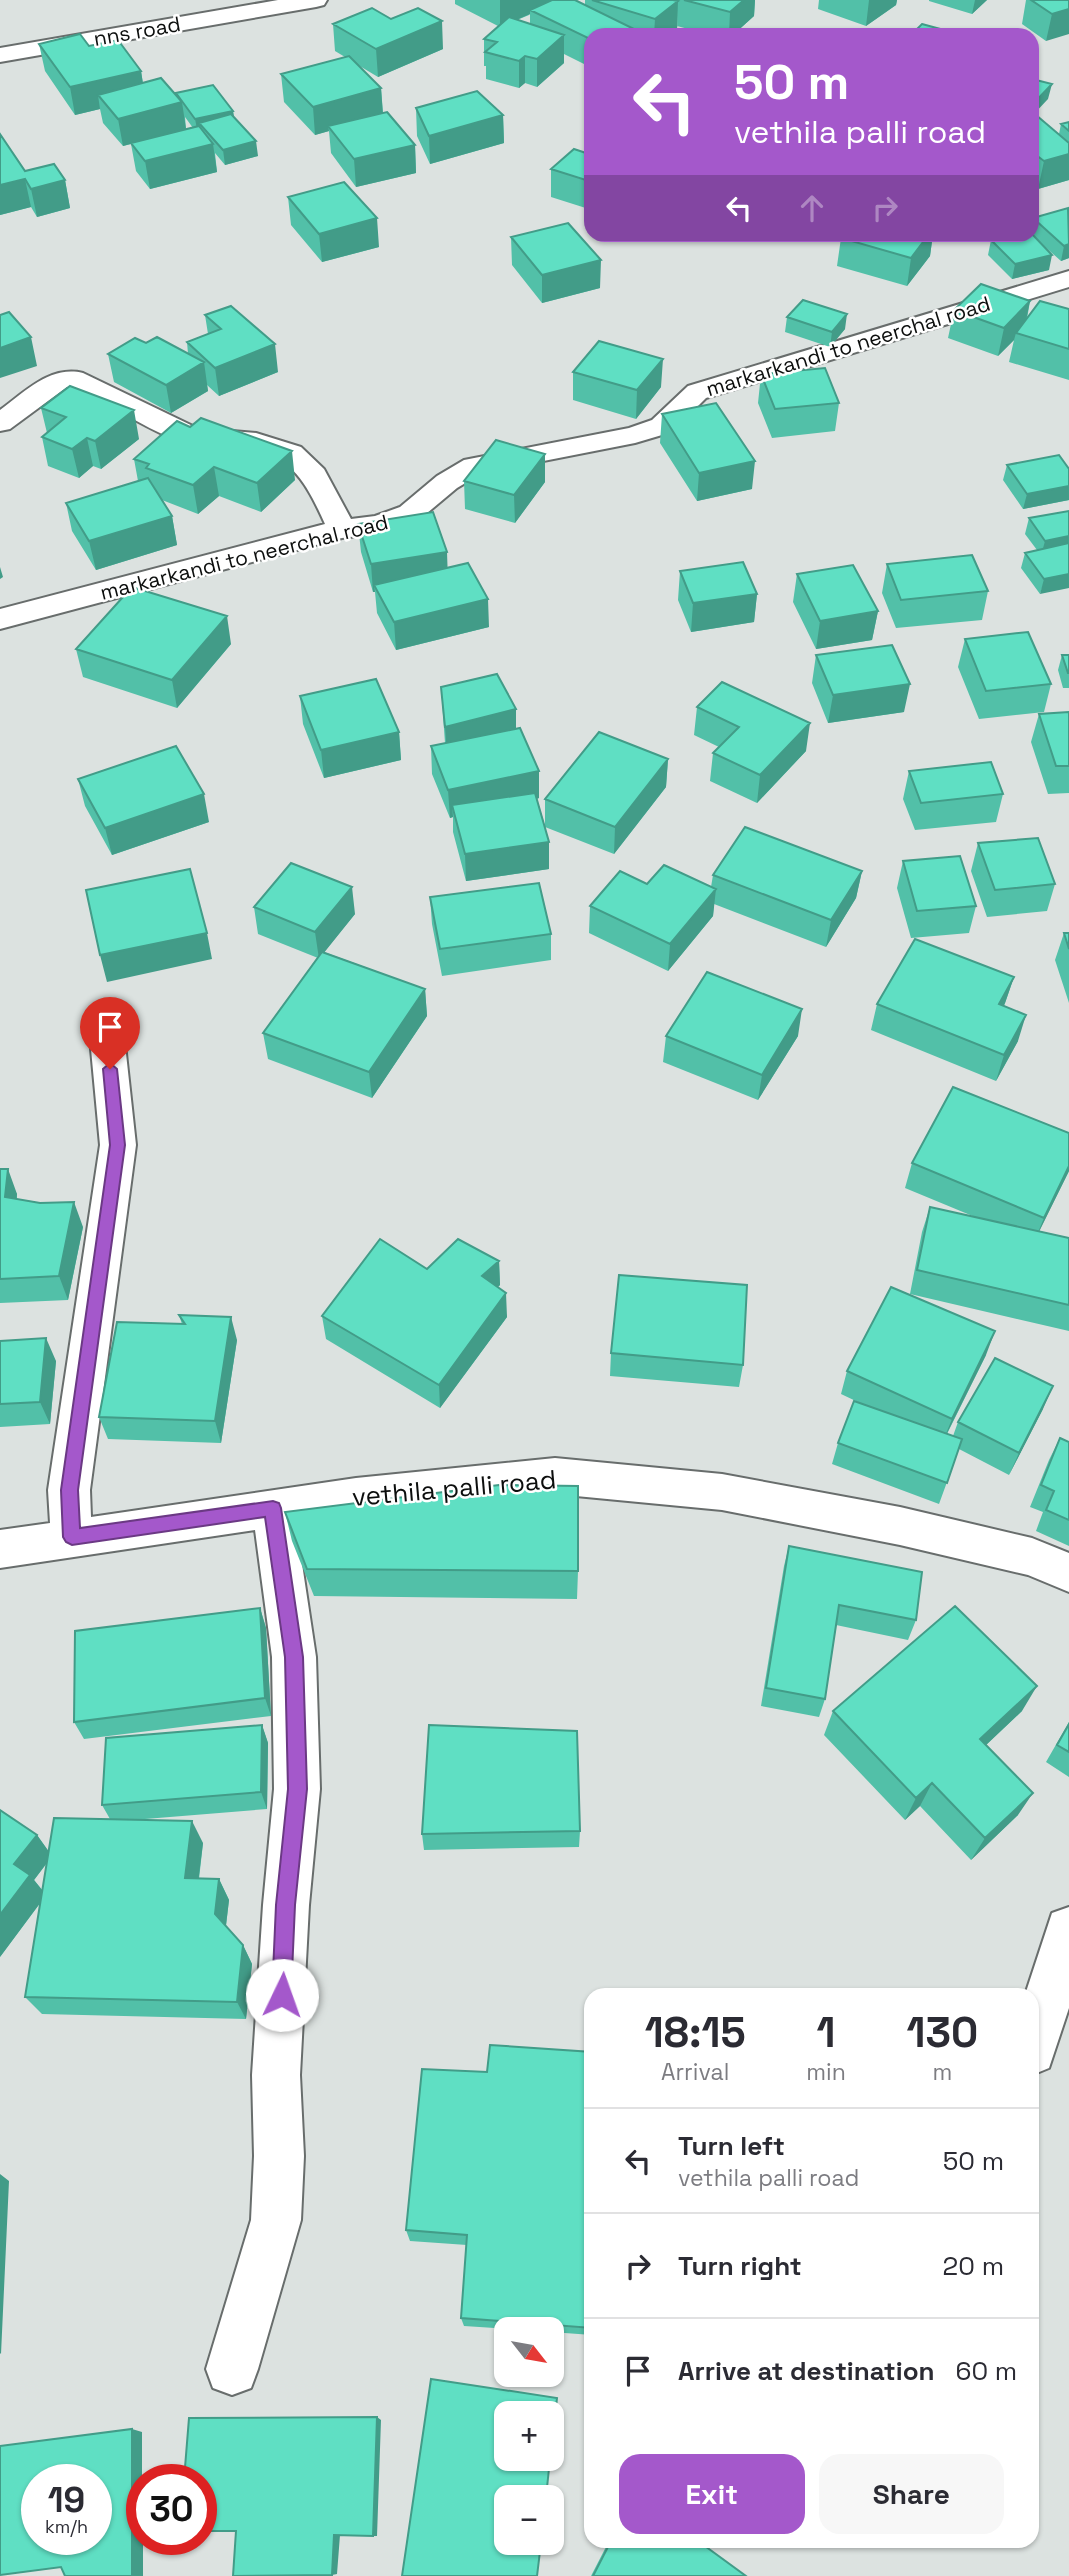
<!DOCTYPE html>
<html lang="en">
<head>
<meta charset="utf-8">
<style>
  body { margin:0; font-family:"Space Grotesk",sans-serif; background:#f7f7f7; color:#2b2b33; height:100vh; display:flex; flex-direction:column; font-size:26px; white-space:nowrap }
  * { box-sizing:border-box; margin:0 }
  p { font-size:23px; color:#7c7c81 }
  .icon { flex:none; width:38px; height:38px; fill:none; stroke:currentColor; stroke-width:2; stroke-linecap:round; stroke-linejoin:round }
  .map { position:relative; flex:1; overflow:hidden }
  .panel { position:absolute; left:584px; top:1988px; width:455px; height:560px; display:flex; flex-direction:column; background:#fff; border-radius:21px; box-shadow:0 2px 5px #0004 }
  .panel>* { flex:none }
  .banner { position:absolute; left:584px; top:28px; width:455px; height:214px; border-radius:21px; box-shadow:0 2px 5px #0004; background:#a458cb; color:#fff; overflow:hidden }
  .needle { width:46px; rotate:121deg }
  .buttons { position:absolute; left:494px; top:2317px; display:grid; gap:14px }
  .buttons a { display:grid; place-items:center; width:70px; height:70px; border-radius:14px; background:#fff; box-shadow:0 2px 5px #0004; font-size:35px }
  .speed { position:absolute; left:21px; top:2464px; display:flex; gap:14px; font-size:35px; font-weight:700; text-align:center }
  .speed>* { display:grid; place-content:center; width:91px; height:91px; border-radius:50%; background:#fff; box-shadow:0 2px 5px #0004; line-height:1 }
  .speed small { font-size:18px; font-weight:400 }
  .speed .limit { border:10px solid #d22; background:#fff; color:#111 }
  .pin { position:absolute; display:grid; place-items:center; width:60px; height:60px; color:#fff; margin:-72px -30px; border-radius:50% 50% 50% 0; rotate:-45deg; box-shadow:0 0 7px #0007 }
  .pin .icon { rotate:45deg }
  .me { position:absolute; width:77px; margin:-38px; rotate:3deg; stroke-linejoin:round; filter:drop-shadow(0 0 5px #0008) }
  .turn { display:flex; align-items:center; gap:24px; height:147px; padding:0 35px; font-size:32px }
  .turn .icon { width:91px; height:91px; stroke-width:2.5 }
  .turn b { display:block; font-size:49px; line-height:60px }
  .lanes { display:flex; align-items:center; height:66px; padding:0 35px; background:#0003; justify-content:center; gap:35px; direction:ltr }
  .lanes .off { opacity:.35 }
  .eta { display:flex; justify-content:space-evenly; align-items:center; height:119px; text-align:center }
  .eta b { font-size:42px; font-weight:700; line-height:49px }
  .cta { display:flex; gap:14px; margin-top:auto; padding:14px 35px }
  .cta a { flex:1; height:80px; border-radius:21px; background:#a458cb; color:#fff; font-size:28px; font-weight:700; line-height:80px; text-align:center }
  .cta a+a { background:#f7f7f7; color:#2b2b33 }
  ul { padding:0; list-style:none }
  li { display:flex; align-items:center; gap:21px; height:105px; padding:0 35px; border-top:2px solid #e1e1e2 }
  li div { flex:1 }
  li b { display:block; font-size:26px }
  li em { font-style:normal }
  .map>svg:first-child { display:block }
</style>
</head>
<body>
<div class="map">
<svg width="1069" height="2576" viewBox="0 0 1069 2576">
  <rect width="100%" height="100%" fill="#dce2e0"/>
  <g fill="none" stroke-linecap="round" stroke-linejoin="round">
    <defs>
      <path id="minor" d="M278,0h49l-3,5 -8,2 -316,55v-14z
        M1069,271v16l-363,111 -34,34 -37,11 -153,30 -25,15 -37,31 -41,14 -37,5 -342,91v-20l325,-85c-22,-49 -38,-74 -96,-78 -18,-1 -35,0 -53,-6 -36,-14 -68,-38 -105,-53h-4l-57,42 -10,2v-21c25,-18 50,-45 83,-37l114,55 59,5 45,14 23,22 27,50 24,-3 25,-9 37,-31 27,-16 165,-32 23,-8 36,-34z
        M105,1004l12,4 5,9 14,128 -46,345 1,27 265,-39 199,-20 167,16 178,33 132,31 37,15v39l-41,-17 -128,-30 -178,-35 -167,-16 -259,30 20,133 4,132 -11,116 -9,170 4,81 -3,64 -43,149 -7,19 -19,7 -19,-7 -7,-19 45,-149 3,-64 -2,-81 11,-170 11,-116 -2,-132 -17,-127 -255,38v-38l50,-7 -2,-33 52,-345 -12,-128 5,-9z
        M1069,1907v101l-20,60 -17,7v-80h-7l27,-82z"/>
    </defs>
    <use href="#minor" stroke="#686d6c" stroke-width="4"/>
    <use href="#minor" fill="#fff" fill-rule="evenodd"/>
  </g>
  <path fill="#52c0a8" fill-rule="evenodd" d="M455,0h120l10,5v-5h170l-1,16 -21,19h-22l-34,-9 1,-18 -1,21 -8,6h-77v33l-28,-14v9l-27,24 -12,-4 -6,5 -33,-9v-13h-2v-27l14,-13 -43,-22zM530,14v10l-13,-4 12,-5z
    M819,0h78l-1,5 -30,21 -48,-17z
    M929,0h58l-15,14 -43,-13z
    M1026,0h43l-23,41 -24,-17z
    M333,24l110,25 -65,28 -20,-12 23,23 2,25 32,32 1,28 -60,14 -25,-34 -2,-22 -14,4 -31,-33 -3,-28 64,-17 -10,-6z
    M39,44l50,2 52,25 2,12 33,12 57,16 1,6 24,39 -33,9 -10,-12 2,19 -67,17 -14,-18 -5,-27 -8,2 -20,-23 -3,-14 -25,6 -30,-44zM185,117l8,11 -7,1z
    M416,108l87,7 1,28 -74,21 -13,-28z
    M1032,116l27,18 2,-10 8,-2v58l-31,9 -6,-4z
    M0,134l25,37 40,9 5,28 -33,9 -6,-10 -31,8z
    M592,155v55l-41,-13v-28z
    M288,197l91,50 -57,15 -31,-37z
    M1069,208v50l-8,3 -26,-23 14,32 -37,9 -24,-24 3,-15 41,-6 1,-16z
    M844,234h89l-3,22 -23,30 -70,-20 4,-28z
    M511,237l89,51 -58,15 -30,-38z
    M1030,301l-3,18 42,-10v71l-60,-18 5,-22 -16,16 -50,-18 6,-28z
    M205,315l73,57 -59,24 -12,-11 1,6 -37,22 -57,-31 -6,-28 38,-11 42,11 -1,-12 21,-8z
    M787,317l58,12 -15,18 -45,-15z
    M573,372l88,15 -25,32 -63,-19z
    M761,374l78,29 -4,28 -63,7 -14,-35z
    M41,408l98,31 -38,30 -8,-3 -14,12 -31,-12 -6,-29 5,-4z
    M662,414l90,75 -55,12 -37,-58z
    M177,421l118,59 -34,32 -42,-16 -21,18 -36,-14 10,16 5,29 -81,25 -24,-39 -6,-28 72,-22 -4,-22z
    M545,454v28l-30,41 -50,-14 -1,-28z
    M1007,465l62,4v31l-46,9 -20,-29z
    M1069,511l-29,83 -19,-26 4,-15 12,-3 -12,-16 4,-16z
    M358,524l89,28v16l42,59 -93,23 -19,-37 -2,-21h-2l-12,-40z
    M887,564l101,27 -6,29 -86,8 -14,-35z
    M680,571l77,23 -3,28 -63,10 -13,-32z
    M797,574l81,37 -6,29 -56,9 -23,-47z
    M965,639l86,45 -7,28 -65,7 -21,-52z
    M231,644l-54,64 -94,-31 -7,-28z
    M816,655l88,57 -76,11 -16,-40z
    M1062,655h7v33h-6l-5,-18z
    M441,687l75,22v19l23,70 -2,1 8,27v-27l123,-40 -2,28 -52,67 -69,-27 4,42 -83,12 -13,-49v-15l-3,1 -18,-44 -1,-28 14,-3z
    M300,696l99,36 2,28 -77,18 -21,-54z
    M697,707l109,44 -49,52 -47,-22 3,-28 6,-6 -25,-12z
    M1069,712v81l-21,1 -17,-52 8,-28z
    M909,771l94,23 -7,28 -81,8 -12,-31z
    M78,779l131,43 -97,33 -27,-49z
    M978,843l77,41 -8,27 -60,6 -16,-46z
    M903,861l73,45 -7,27 -58,5 -14,-50z
    M862,871l-6,27 -30,49 -112,-43 -1,12 -45,55 -79,-38 1,-27 57,-22 64,3 2,-12z
    M430,897l121,37v26l-109,16 -10,-52z
    M254,907l101,7 -31,38 101,37 2,27 -55,82 -104,-39 -5,-26 55,-75 -60,-24z
    M1064,933h5v70l-14,-43z
    M1014,977l-10,29 14,35 -22,40 -125,-51 6,-26z
    M666,1036h132l-40,64 -95,-38z
    M1069,1133v38l-30,60 30,7v93l-159,-37 12,-62 8,-25 45,10 -70,-29 7,-25z
    M0,1169l17,25v5l23,4 43,24 -15,73 -68,3z
    M499,1261l1,24 -2,2 9,30 -67,91 -114,-69 -4,-23 105,-47z
    M179,1315l58,25 -16,103 -113,-4 -9,-22 83,-93z
    M0,1341l56,20 -6,63 -50,3z
    M611,1353l132,12 -4,22 -129,-11z
    M986,1355l-39,79 6,2 5,-14 85,-13 -34,66 -50,-26 -20,55 -107,-40 6,-21 22,-40 -19,-9 6,-23z
    M1060,1438l9,4v104l-33,-15 7,-19 -13,-5 19,-47z
    M285,1512l293,59 -1,28 -263,-3 -22,-55z
    M789,1546l127,74 -8,20 -72,-15 -11,74 -6,18 -58,-11 23,-140z
    M260,1608l6,20 5,88 -187,23 -10,-17z
    M833,1711h189l-36,34 32,70 -47,45 -51,-54 -15,14 -81,-85z
    M1069,1722v55l-23,-15z
    M262,1725l6,18 -1,66 -134,11 70,23 -4,36h20l10,21 -3,26 17,19 9,19 -6,55 -204,-5 -17,-17 16,-95 -41,55 37,-122 12,17 61,-33 -8,-14zM47,1863l-4,28 -9,-11z
    M580,1831l-1,16 -155,3 -2,-16z
    M592,2052v283l-41,-3v-3h-39l-48,-3 -3,-8 6,-73 -57,-4 -4,-11 81,-158z
    M609,2541h89l48,35h-155z"/>
  <path fill="#429c88" d="M500,0h60l-30,10v4l-30,13z
    M744,0h11l-1,16 -21,19h-4l1,-23z
    M869,0h28l-1,5 -30,21z
    M975,0h12l-15,14z
    M678,1l-1,28 -8,6h-15l1,-16z
    M1069,9v25l-23,7 6,-27z
    M442,21l1,28 -65,28 -2,-28z
    M634,29v6h-13z
    M564,35v28l-27,24v-28z
    M525,56v27l-6,5v-27z
    M141,71l4,27 -47,-3 2,14 -25,6 -5,-28z
    M1052,84l-4,15 -16,17v-11z
    M381,88l2,28 -55,10 1,5 -14,4 -2,-28z
    M182,102l4,27 -63,17 -5,-27z
    M233,111l2,14 -36,-2 2,10 -3,1 -3,-15z
    M503,115l1,28 -74,21 -1,-28z
    M256,141l2,15 -33,9 -2,-15z
    M213,144l4,28 -67,17 -5,-28z
    M415,145l1,28 -60,14 -2,-28z
    M1069,154v26l-31,9 6,-28z
    M25,179l6,28 -31,8v-30z
    M65,180l5,28 -33,9 -6,-28z
    M377,218l2,29 -57,15 -3,-28z
    M929,234h4l-3,22 -23,30 4,-28z
    M1069,244v14l-8,3 3,-15z
    M1052,255l-3,15 -37,9 3,-15z
    M601,260l-1,28 -58,15v-28z
    M1030,301l-6,29 -8,3 -2,7 -16,16 6,-28z
    M847,314l-2,15 -15,18 2,-15z
    M31,337l6,29 -37,12v-30z
    M275,344l3,28 -59,24 -4,-28z
    M663,359l-2,28 -25,32 1,-29z
    M204,362l4,29 -37,22 -5,-28z
    M134,410l5,29 -38,30 -6,-28z
    M87,438l6,28 -14,12 -7,-29z
    M292,451l3,29 -34,32 -4,-29z
    M545,454v28l-30,41 -1,-28z
    M755,461l-3,28 -55,12 2,-28z
    M214,467l5,29 -21,18 -5,-29z
    M1069,486v14l-46,9 4,-15z
    M172,516l5,29 -81,25 -7,-29z
    M1069,536v14l-28,6 4,-15z
    M447,552l1,29 -74,4 1,7h-2l-2,-28z
    M0,567l3,10 -3,2z
    M1069,574v14l-29,6 4,-15z
    M757,594l-3,28 -63,10 2,-29z
    M488,599l1,28 -93,23 -2,-28z
    M878,611l-6,29 -56,9 4,-28z
    M227,616l4,28 -54,64 -5,-28z
    M910,684l-6,28 -76,11 5,-28z
    M516,709v28l-69,18 -2,-28z
    M810,723l-4,28 -49,52 3,-28z
    M399,732l2,28 -77,18 -3,-28z
    M668,759l-2,28 -52,67 1,-27z
    M539,771v27l-84,18 -3,-11 1,12 -3,1 -2,-28z
    M204,794l5,28 -97,33 -7,-27z
    M549,842v27l-83,12 -1,-27z
    M862,871l-6,27 -30,49 5,-27z
    M352,887l3,27 -36,45 -4,-27z
    M716,889l-3,27 -45,55 2,-27z
    M207,933l5,26 -105,23 -7,-27z
    M1014,977l-9,26 -14,28 8,-27z
    M425,989l2,27 -55,82 -3,-26z
    M802,1009l-4,27 -40,64 4,-25z
    M1026,1015l-8,26 -22,40 8,-26z
    M1069,1166v5l-35,71 10,-24z
    M8,1169l9,25 -3,28 -9,-25z
    M74,1202l9,25 -15,73 -9,-24z
    M499,1261l1,24 -17,15 -1,-24z
    M506,1293l1,24 -67,91 -1,-23z
    M231,1317l6,23 -16,103 -6,-22z
    M995,1331l-9,24 -43,86 9,-22z
    M46,1338l10,23 -6,63 -10,-22z
    M1053,1386l-10,23 -34,66 10,-22z
    M260,1608l6,20 5,88 -6,-18z
    M1037,1686l-15,25 -55,52 13,-24z
    M262,1725l6,18 -1,66 -6,-17z
    M932,1783l-12,23 -15,14 11,-22z
    M1033,1793l-15,22 -47,45 14,-22z
    M192,1821l11,22 -7,56 -11,-21z
    M37,1835l15,21 -18,24 12,15 -46,62v-42l14,-51z
    M219,1879l10,21 -4,33 -10,-19z
    M243,1945l9,19 -6,55 -9,-17z
    M0,2174l9,7 -8,173 -1,-1z
    M377,2417l4,3 -4,116h-4z
    M132,2429l10,3v107h1v37h-11z
    M334,2535h6l-3,39 -5,1z"/>
  <path fill="#5fdfc3" stroke="#429c88" stroke-width="2" fill-rule="evenodd" d="M552,0h23l59,29 -13,6h-29v5l-62,-30z
    M592,0h81l5,1 -23,18z
    M684,0h60l-14,12z
    M1031,0h38v9l-17,5z
    M372,8l19,11 27,-11 24,13 -66,28 -43,-25z
    M509,17l55,18 -27,24 -12,-3 -6,5 -34,-9 12,-10 -13,-3z
    M922,24l37,10 -2,1h-46z
    M80,34l9,12 29,-6 23,31 -71,16 -31,-43z
    M349,56l32,32 -68,19 -32,-33z
    M161,78l21,24 -64,17 -20,-24z
    M1032,79l20,5 -20,21z
    M213,85l20,26 -38,8 -19,-26z
    M477,91l26,24 -74,21 -13,-28z
    M387,112l28,33 -61,14 -26,-33z
    M231,114l25,27 -33,9 -24,-27z
    M1036,115l33,28v11l-25,7 -12,-9v-36z
    M1069,122v9l-8,-7z
    M199,126l14,18 -68,17 -14,-18z
    M0,134l25,37 29,-7 11,16 -34,9 -6,-10 -25,6z
    M574,149l18,6v27l-41,-13z
    M344,182l33,36 -58,16 -31,-37z
    M1068,208l1,36 -5,2 -31,-28z
    M568,223l33,37 -59,15 -31,-38z
    M844,234h85l-18,24 -70,-20z
    M1015,234h17l20,21 -37,9 -24,-24z
    M981,284l49,17 -26,27 -50,-18z
    M803,300l44,14 -15,18 -45,-15z
    M1040,301l29,8v40l-53,-16z
    M231,306l44,38 -60,24 -28,-26 34,-13 -16,-14z
    M9,312l22,25 -31,11v-33z
    M157,337l47,25 -38,23 -58,-31 27,-16 11,5z
    M599,341l64,18 -26,31 -64,-18z
    M825,368l14,35 -64,6 -14,-35z
    M70,386l64,24 -39,31 -8,-3 -15,11 -30,-12 24,-20 -25,-9z
    M716,403l39,58 -56,12 -37,-59z
    M201,418l91,33 -35,32 -43,-16 -21,18 -47,-17 3,-4 -15,-5 43,-38 13,6z
    M496,440l49,14 -31,41 -50,-14z
    M1059,455l10,14v17l-42,8 -20,-29z
    M148,478l24,38 -83,25 -23,-38z
    M1069,511v25l-24,5 -16,-23z
    M433,512l14,40 -76,12 -13,-40z
    M1069,543v31l-25,5 -19,-26z
    M972,555l16,36 -87,9 -14,-36z
    M743,562l14,32 -64,9 -13,-32z
    M468,563l20,36 -94,23 -20,-37z
    M853,565l25,46 -58,10 -23,-47z
    M132,587l95,29 -55,64 -96,-31z
    M1028,632l23,52 -65,7 -21,-52z
    M892,645l18,39 -77,11 -17,-40z
    M1062,655h7v18h-1z
    M497,674l19,35 -71,18 -4,-40z
    M376,679l23,53 -78,18 -21,-54z
    M722,682l88,41 -50,52 -47,-22 26,-26 -42,-20z
    M1069,712v54h-13l-17,-52z
    M520,728l19,43 -91,19 -17,-44z
    M599,732l69,27 -53,68 -70,-28z
    M176,746l28,48 -99,34 -27,-49z
    M991,762l12,32 -82,9 -12,-32z
    M535,793l14,49 -84,12 -13,-49z
    M745,827l117,44 -31,49 -118,-45z
    M1038,838l17,46 -60,6 -17,-47z
    M960,856l16,50 -59,5 -14,-50z
    M291,863l61,24 -37,45 -61,-25z
    M664,865l52,24 -46,55 -80,-38 30,-35 27,13z
    M190,869l17,64 -107,22 -14,-65z
    M539,883l12,51 -111,15 -10,-52z
    M1064,933h5v16z
    M915,939l99,38 -15,27 27,11 -22,40 -127,-51z
    M322,952l103,37 -56,83 -106,-39z
    M707,972l95,37 -40,66 -96,-39z
    M953,1087l116,46v33l-25,52 -132,-55z
    M0,1169h8l-3,28 35,6 34,-1 -15,74 -59,3z
    M930,1207l139,31v67l-152,-35z
    M380,1239l47,30 31,-30 41,22 -17,15 24,17 -67,92 -117,-69z
    M619,1275l128,10 -4,80 -132,-12z
    M891,1287l104,44 -43,88 -105,-48z
    M179,1315l52,2 -16,104 -116,-4 18,-95 68,2z
    M46,1338l-6,64 -40,2v-63z
    M995,1358l58,28 -34,67 -61,-31z
    M854,1401l108,38 -15,44 -109,-40z
    M1060,1438l9,4v78l-23,-10 8,-19 -13,-6z
    M499,1485l79,1v85l-271,-2 -22,-57z
    M789,1546l133,26 -6,48 -77,-15 -14,94 -59,-11z
    M955,1606l82,80 -57,53 53,54 -48,45 -53,-55 -16,15 -83,-87z
    M260,1608l5,90 -191,24 1,-91z
    M1069,1724v28l-12,-7z
    M262,1725l-1,67 -159,13 4,-67z
    M429,1725l148,6 3,100 -158,3z
    M0,1810l37,25 -23,29 16,11 -30,40z
    M54,1818l138,3 -7,57 34,1 -4,35 28,31 -6,57 -212,-5z
    M490,2045l102,7v276l-131,-10 6,-83 -61,-5 16,-161 65,3z
    M431,2379l126,19 -6,54v-39h-45v46h44l-4,38h-40v46h35l-4,33h-135z
    M377,2417l-4,119 -39,-1 -2,40 -99,1 3,-45h-35v-51h-17l5,-62z
    M132,2429v147h-67l-4,-9 -61,8v-129zM37,2480h59v59h-59z
    M611,2541h87l48,35h-153z"/>
  <path fill="#a458cb" stroke="#6b3984" stroke-width="2" d="M110,1063l7,6 8,76 -47,345 2,38 193,-27 6,2 2,5 22,149 4,132 -12,116 -4,90 -2,7 -7,3 -7,-3 -3,-7 4,-90 12,-116 -3,-132 -20,-140 -193,28 -6,-3 -3,-5 -2,-47 49,-345 -7,-76z"/>
  <g text-anchor="middle" dominant-baseline="central" stroke-width="5" stroke-linejoin="round" paint-order="stroke">
    <g font-size="21" fill="#0c0e0d" stroke="#fff">
      <text transform="translate(137 31) rotate(-10)">nns road</text>
      <text transform="translate(848 346) rotate(-17)">markarkandi to neerchal road</text>
      <text transform="translate(244 557) rotate(-14)">markarkandi to neerchal road</text>
    </g>
    <g font-size="26" fill="#0c0e0d" stroke="#fff">
      <text transform="translate(454 1488) rotate(-5)">vethila palli road</text>
    </g>
  </g>
</svg>
<div class="buttons">
<a><svg class="needle" viewBox="-14 -14 28 28"><path d="M0-13l5 13h-10z" fill="#e53935"/><path d="M0 13l5-13h-10z" fill="#7c7c81"/></svg></a>
<a>+</a>
<a>−</a>
</div>
<div class="speed"><div>19<small>km/h</small></div><div class="limit">30</div></div>
<div class="pin" style="left:110px;top:1069px;background:#d93025"><svg class="icon" aria-label="arrive" viewBox="0 0 24 24"><path d="M6 21V4h12l-3 4 3 4H6"/></svg></div>
<svg class="me" style="left:282px;top:1995px" viewBox="-20 -20 40 40"><circle r="19" fill="#fff"/><path d="M0-13L10 11 0 6-10 11z" fill="#a458cb"/></svg>
<div class="banner">
<div class="turn"><svg class="icon" aria-label="left" viewBox="0 0 24 24"><path d="M17 20v-9H6M10 6l-5 5 5 5"/></svg><div><b>50 m</b>vethila palli road</div></div>
<div class="lanes"><svg class="icon" aria-label="left" viewBox="0 0 24 24"><path d="M17 20v-9H6M10 6l-5 5 5 5"/></svg><svg class="icon off" aria-label="ahead" viewBox="0 0 24 24"><path d="M12 20V5M6 11l6-6 6 6"/></svg><svg class="icon off" aria-label="right" viewBox="0 0 24 24"><path d="M7 20v-9h11M14 6l5 5-5 5"/></svg></div>
</div>
<section class="panel">
<div class="eta">
<div><b>18:15</b><p>Arrival</p></div>
<div><b>1</b><p>min</p></div>
<div><b>130</b><p>m</p></div>
</div>
<ul>
<li><svg class="icon" aria-label="left" viewBox="0 0 24 24"><path d="M17 20v-9H6M10 6l-5 5 5 5"/></svg><div><b>Turn left</b><p>vethila palli road</p></div><em>50 m</em></li>
<li><svg class="icon" aria-label="right" viewBox="0 0 24 24"><path d="M7 20v-9h11M14 6l5 5-5 5"/></svg><div><b>Turn right</b></div><em>20 m</em></li>
<li><svg class="icon" aria-label="arrive" viewBox="0 0 24 24"><path d="M6 21V4h12l-3 4 3 4H6"/></svg><div><b>Arrive at destination</b></div><em>60 m</em></li>
</ul>
<div class="cta"><a>Exit</a><a>Share</a></div>
</section>
</div>
</body>
</html>
